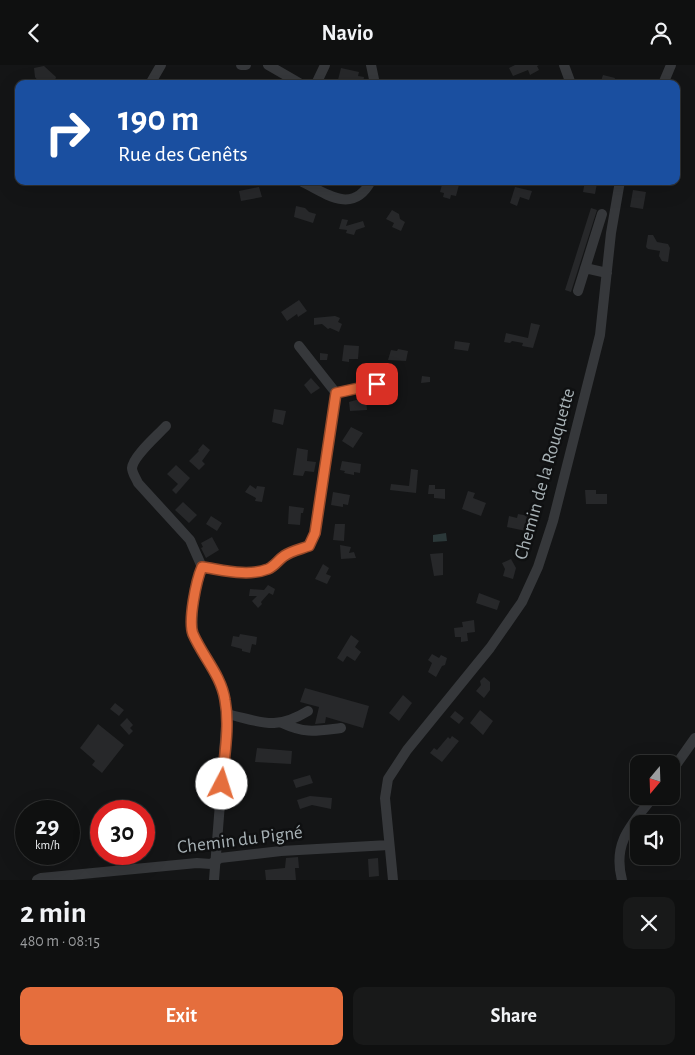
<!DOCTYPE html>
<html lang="en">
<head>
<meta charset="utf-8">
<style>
  body { margin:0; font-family:"Alegreya Sans",sans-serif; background:#181919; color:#f1f3f6; height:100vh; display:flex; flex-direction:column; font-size:19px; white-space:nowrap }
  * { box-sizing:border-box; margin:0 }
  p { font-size:16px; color:#9b9d9f }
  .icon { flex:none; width:28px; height:28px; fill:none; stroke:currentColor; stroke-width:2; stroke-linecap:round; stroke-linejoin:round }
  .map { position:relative; height:815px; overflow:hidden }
  .details { display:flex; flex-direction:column; background:#0f1010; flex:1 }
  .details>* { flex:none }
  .guide { position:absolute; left:15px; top:15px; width:665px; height:105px; border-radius:10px; box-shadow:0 5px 20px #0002,0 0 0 1px #2f3030; background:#1a4fa0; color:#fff; overflow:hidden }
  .needle { width:32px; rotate:199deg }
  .tools { position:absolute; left:630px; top:690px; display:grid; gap:10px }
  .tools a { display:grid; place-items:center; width:50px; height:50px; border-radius:10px; background:#0f1010; box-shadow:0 5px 20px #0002,0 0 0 1px #2f3030; font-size:25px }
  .speed { position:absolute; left:15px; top:735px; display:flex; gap:10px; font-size:25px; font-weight:700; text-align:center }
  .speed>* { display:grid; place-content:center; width:65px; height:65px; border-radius:50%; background:#0f1010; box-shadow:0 5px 20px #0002,0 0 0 1px #2f3030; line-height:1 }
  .speed small { font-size:12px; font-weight:400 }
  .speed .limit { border:8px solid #d22; background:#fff; color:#111 }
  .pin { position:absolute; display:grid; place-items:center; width:42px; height:42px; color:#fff; margin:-21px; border-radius:10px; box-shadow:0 2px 8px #0006 }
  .me { position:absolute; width:55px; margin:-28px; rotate:5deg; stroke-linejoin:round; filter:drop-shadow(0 0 4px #0008) }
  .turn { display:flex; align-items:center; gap:18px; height:105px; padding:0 20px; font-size:22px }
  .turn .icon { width:65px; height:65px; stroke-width:2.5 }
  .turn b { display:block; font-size:35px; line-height:42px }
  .round { display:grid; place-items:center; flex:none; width:52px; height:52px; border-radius:10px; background:#181919 }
  .overview { display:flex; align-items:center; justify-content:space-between; height:85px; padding:0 20px }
  h1 { font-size:30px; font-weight:600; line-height:38px }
  .button { display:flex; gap:10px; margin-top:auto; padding:10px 20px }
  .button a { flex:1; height:58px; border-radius:10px; background:#e56e3d; color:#fff; font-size:20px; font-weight:600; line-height:58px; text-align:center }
  .button a+a { background:#181919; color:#f1f3f6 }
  header { display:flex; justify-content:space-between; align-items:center; height:65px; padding:0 20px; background:#0f1010; font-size:22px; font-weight:600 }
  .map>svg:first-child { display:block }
</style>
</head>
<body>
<header><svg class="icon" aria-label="back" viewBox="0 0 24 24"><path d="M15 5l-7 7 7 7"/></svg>Navio<svg class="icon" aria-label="person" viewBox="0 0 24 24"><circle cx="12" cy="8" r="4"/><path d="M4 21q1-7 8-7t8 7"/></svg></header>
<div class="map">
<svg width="695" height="815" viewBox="0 0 695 815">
  <rect width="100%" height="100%" fill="#141516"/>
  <path fill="#2b3839" d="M446,468l1,8 -14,1v-7z"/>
  <path fill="#27282a" d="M515,0h24l-2,1 2,4 -9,5 -2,-5 -15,6 -4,-8z
    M44,1l12,11 -2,7h-8l-8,-3 -3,-4 -1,-9z
    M341,3l18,4 -1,4 6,1 -1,7 -16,-2v2h-10z
    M603,10l12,3 -1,6h-14z
    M443,116l5,2 1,-2h11l-4,15 -5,-1 -1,4 -7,-2 1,-4 -4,-1z
    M585,116h10v2h2l-2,11 -12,-2z
    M259,122l3,10 -21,4 -2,-10z
    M515,122l17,4 -3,9 -9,-3 -3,9 -7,-3z
    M633,125l13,2 -3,17 -13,-2z
    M296,141l9,2 4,4 7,2 -3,9 -19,-6z
    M591,143l6,2 -26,82 -6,-2z
    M392,145l7,4 1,5 5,3 -4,9 -9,-4 2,-4 -8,-4z
    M342,154l6,1 -2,6 17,-5 2,6 -9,3 -2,5 -8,-2 1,-3 -8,-1z
    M648,170h5l4,7 11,2 2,4 -2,14 -6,-1 -3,-5 1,-5 -12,-2 -2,-2z
    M299,235l8,11 -9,6 -1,-3 -10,7 -6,-9z
    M335,251l5,2 -2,4 4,2 -3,8 -9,-4 -2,1 -6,-5 -8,1v-7z
    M531,258l9,2 -7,23 -11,-2 1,-3 -11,-2 -2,2 -6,-1 2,-9 22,5z
    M455,276l15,2 -2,8 -14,-2z
    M344,280l15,1 -1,13h-9v3l-7,-1z
    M398,284l10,2 -2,10 -18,-1 3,-10 6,1z
    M320,288l8,1 -1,6h-7z
    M422,311l8,1v5l-9,1z
    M311,313l9,10 -9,6 -7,-9z
    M356,335h10l1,10 -17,1 -1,-9z
    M274,344l12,2 -3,14 -11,-3z
    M351,362l12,6 -10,15 -11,-7z
    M203,379l7,6 -8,11 3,3 -6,6 -10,-9 10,-10 -1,-1z
    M297,383l11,2 -1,11 9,1 -2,10 -9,-1 -2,5 -10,-1z
    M342,396l19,3 -1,9 -6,-1v3l-10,-2 1,-2 -5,-1z
    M176,400l14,13 -14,16 -4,-4 6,-6 -11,-10z
    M411,404l7,1 -2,23 -26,-3 1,-6 18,2z
    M250,420l6,4 1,-3 8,1 -3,15 -7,-1 1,-3 -11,-6z
    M429,420h6v4h10v10l-11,-1v-4h-6z
    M585,425h11v4h11v10h-21z
    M468,426l7,2 -2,5 13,5 -5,13 -19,-7z
    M333,427l17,3 -2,10 -5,-1v3l-12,-2z
    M183,437l14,13 -8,8 -14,-13z
    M289,441l15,2 -1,5h-2l-1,12 -12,-1z
    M518,449l11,2 -3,15 -19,-4 2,-11 8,2z
    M211,451l11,7 -5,8 -11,-7z
    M335,459h10l-1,17 -11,-1z
    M212,472l7,13 -13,8 -5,-10 2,-1 -2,-4z
    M340,480l11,2 -2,6 5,-1 2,6 -15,1z
    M443,488v22l-9,1 -4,-22z
    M511,494l5,9 -3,11 -10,-3 2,-7 -3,-6z
    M323,499l6,4 -3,6 5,2 -4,8 -12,-5z
    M268,520l7,4 -2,6 -4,-2 -8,9 1,2 -4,4 -6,-7 5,-5h-8l1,-7 14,1z
    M479,528l21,8 -3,9 -21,-7z
    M474,555l1,12 -8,1 1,8 -7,1v-5h-6l-1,-9 9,-1 -1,-5z
    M240,569l17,3 -1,8 -4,-1 -2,9 -8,-2v-2l-11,-3 2,-10 6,1z
    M351,570l8,6 -4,6 6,5 -6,9 -8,-5 -4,6 -6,-4z
    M432,589l7,4 2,-3 6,3 -2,7 -3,1 -6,11 -8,-5 4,-9 -4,-3z
    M484,612l6,5v8l-6,8 -8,-7 5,-6 -1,-4z
    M305,623l64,18 -6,22 -37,-11 -1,6 -10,1 4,-17 -19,-5z
    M403,630l9,8 -13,18 -10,-8z
    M115,638l9,7 -5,6 -9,-7z
    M480,645l13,11 -10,14 -13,-12z
    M455,646l9,7 -5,6 -9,-7z
    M127,653l6,7 -3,3 3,3 -4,4 -9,-10z
    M98,659l26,21 -22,28 -10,-8 3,-4 -15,-13z
    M452,671l7,5 -17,21 -12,-9 4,-5 3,2 11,-13 2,2z
    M257,683l35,3 -1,13 -36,-2z
    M310,710l3,8 -17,5 -3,-8z
    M310,731l22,2 -1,11 -19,-4 -12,4 -3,-9z
    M298,792l1,11h-4l1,12h-30l-1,-10 20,-2 1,-10z
    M378,793l1,18 -10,1 -1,-18z"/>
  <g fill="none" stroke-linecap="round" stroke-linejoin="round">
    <path stroke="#36383b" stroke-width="10" d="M241,0h5
      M268,0l33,19
      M371,0l4,19
      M564,0l7,19
      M150,19l11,-19
      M316,19l9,-19
      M663,19l8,-19
      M301,116c25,13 52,34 70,0
      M585,203l22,5
      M578,226l24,-77
      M299,281l37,47 41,-9
      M166,361c-8,9 -33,30 -34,42 0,5 4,10 6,15l52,57 12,27
      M227,649c35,8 48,17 81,-3
      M282,658c24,11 34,8 59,5
      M671,707l24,-34
      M37,815l4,-2 156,-15 14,1 9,-6 61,-7 108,-6
      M214,815l13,-166 -5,-28 -30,-53 1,-34 9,-32c21,3 50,11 69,0 7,-4 11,-10 19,-14 14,-7 19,-3 25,-20l21,-140
      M393,815l-8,-82 3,-19 19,-29 83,-102 32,-46 16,-35 15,-46 47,-186 11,-102 9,-52
      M622,815c-10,-38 10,-56 32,-84"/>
  </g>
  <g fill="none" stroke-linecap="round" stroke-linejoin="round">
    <defs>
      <path id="route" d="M222,719c2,-27 8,-57 3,-84 -4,-25 -22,-43 -32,-66 -5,-13 3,-53 9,-67 21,3 46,10 66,2 7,-3 10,-9 16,-13 7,-5 17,-7 25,-10l6,-13 21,-140 41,-9"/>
    </defs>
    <use href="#route" stroke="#954828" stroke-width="12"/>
    <use href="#route" stroke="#e56e3d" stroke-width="9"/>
  </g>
  <g text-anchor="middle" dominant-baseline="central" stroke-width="5" stroke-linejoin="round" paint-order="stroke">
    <g font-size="19" fill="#a7b1b5" stroke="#0f1011">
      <text transform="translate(545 409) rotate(-74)">Chemin de la Rouquette</text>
      <text transform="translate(240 775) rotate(-7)">Chemin du Pigné</text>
    </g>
  </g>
</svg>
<div class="tools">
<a><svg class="needle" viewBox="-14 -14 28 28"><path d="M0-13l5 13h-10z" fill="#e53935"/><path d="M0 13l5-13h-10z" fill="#9b9d9f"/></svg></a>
<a><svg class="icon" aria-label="sound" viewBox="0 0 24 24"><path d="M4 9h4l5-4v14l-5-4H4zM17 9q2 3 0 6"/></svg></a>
</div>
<div class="speed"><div>29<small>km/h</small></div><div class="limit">30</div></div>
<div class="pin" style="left:377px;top:319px;background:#d93025"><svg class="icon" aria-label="arrive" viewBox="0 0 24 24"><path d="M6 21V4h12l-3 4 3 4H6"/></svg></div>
<svg class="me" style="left:222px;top:719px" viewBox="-20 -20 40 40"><circle r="19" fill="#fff"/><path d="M0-13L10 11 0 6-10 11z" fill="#e56e3d"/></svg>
<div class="guide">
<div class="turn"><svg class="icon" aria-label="right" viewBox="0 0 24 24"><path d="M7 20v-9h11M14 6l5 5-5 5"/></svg><div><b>190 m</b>Rue des Genêts</div></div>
</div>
</div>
<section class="details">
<div class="overview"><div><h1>2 min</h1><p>480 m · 08:15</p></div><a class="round"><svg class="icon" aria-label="close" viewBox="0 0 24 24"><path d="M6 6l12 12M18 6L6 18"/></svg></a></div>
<div class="button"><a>Exit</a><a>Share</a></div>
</section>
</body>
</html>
